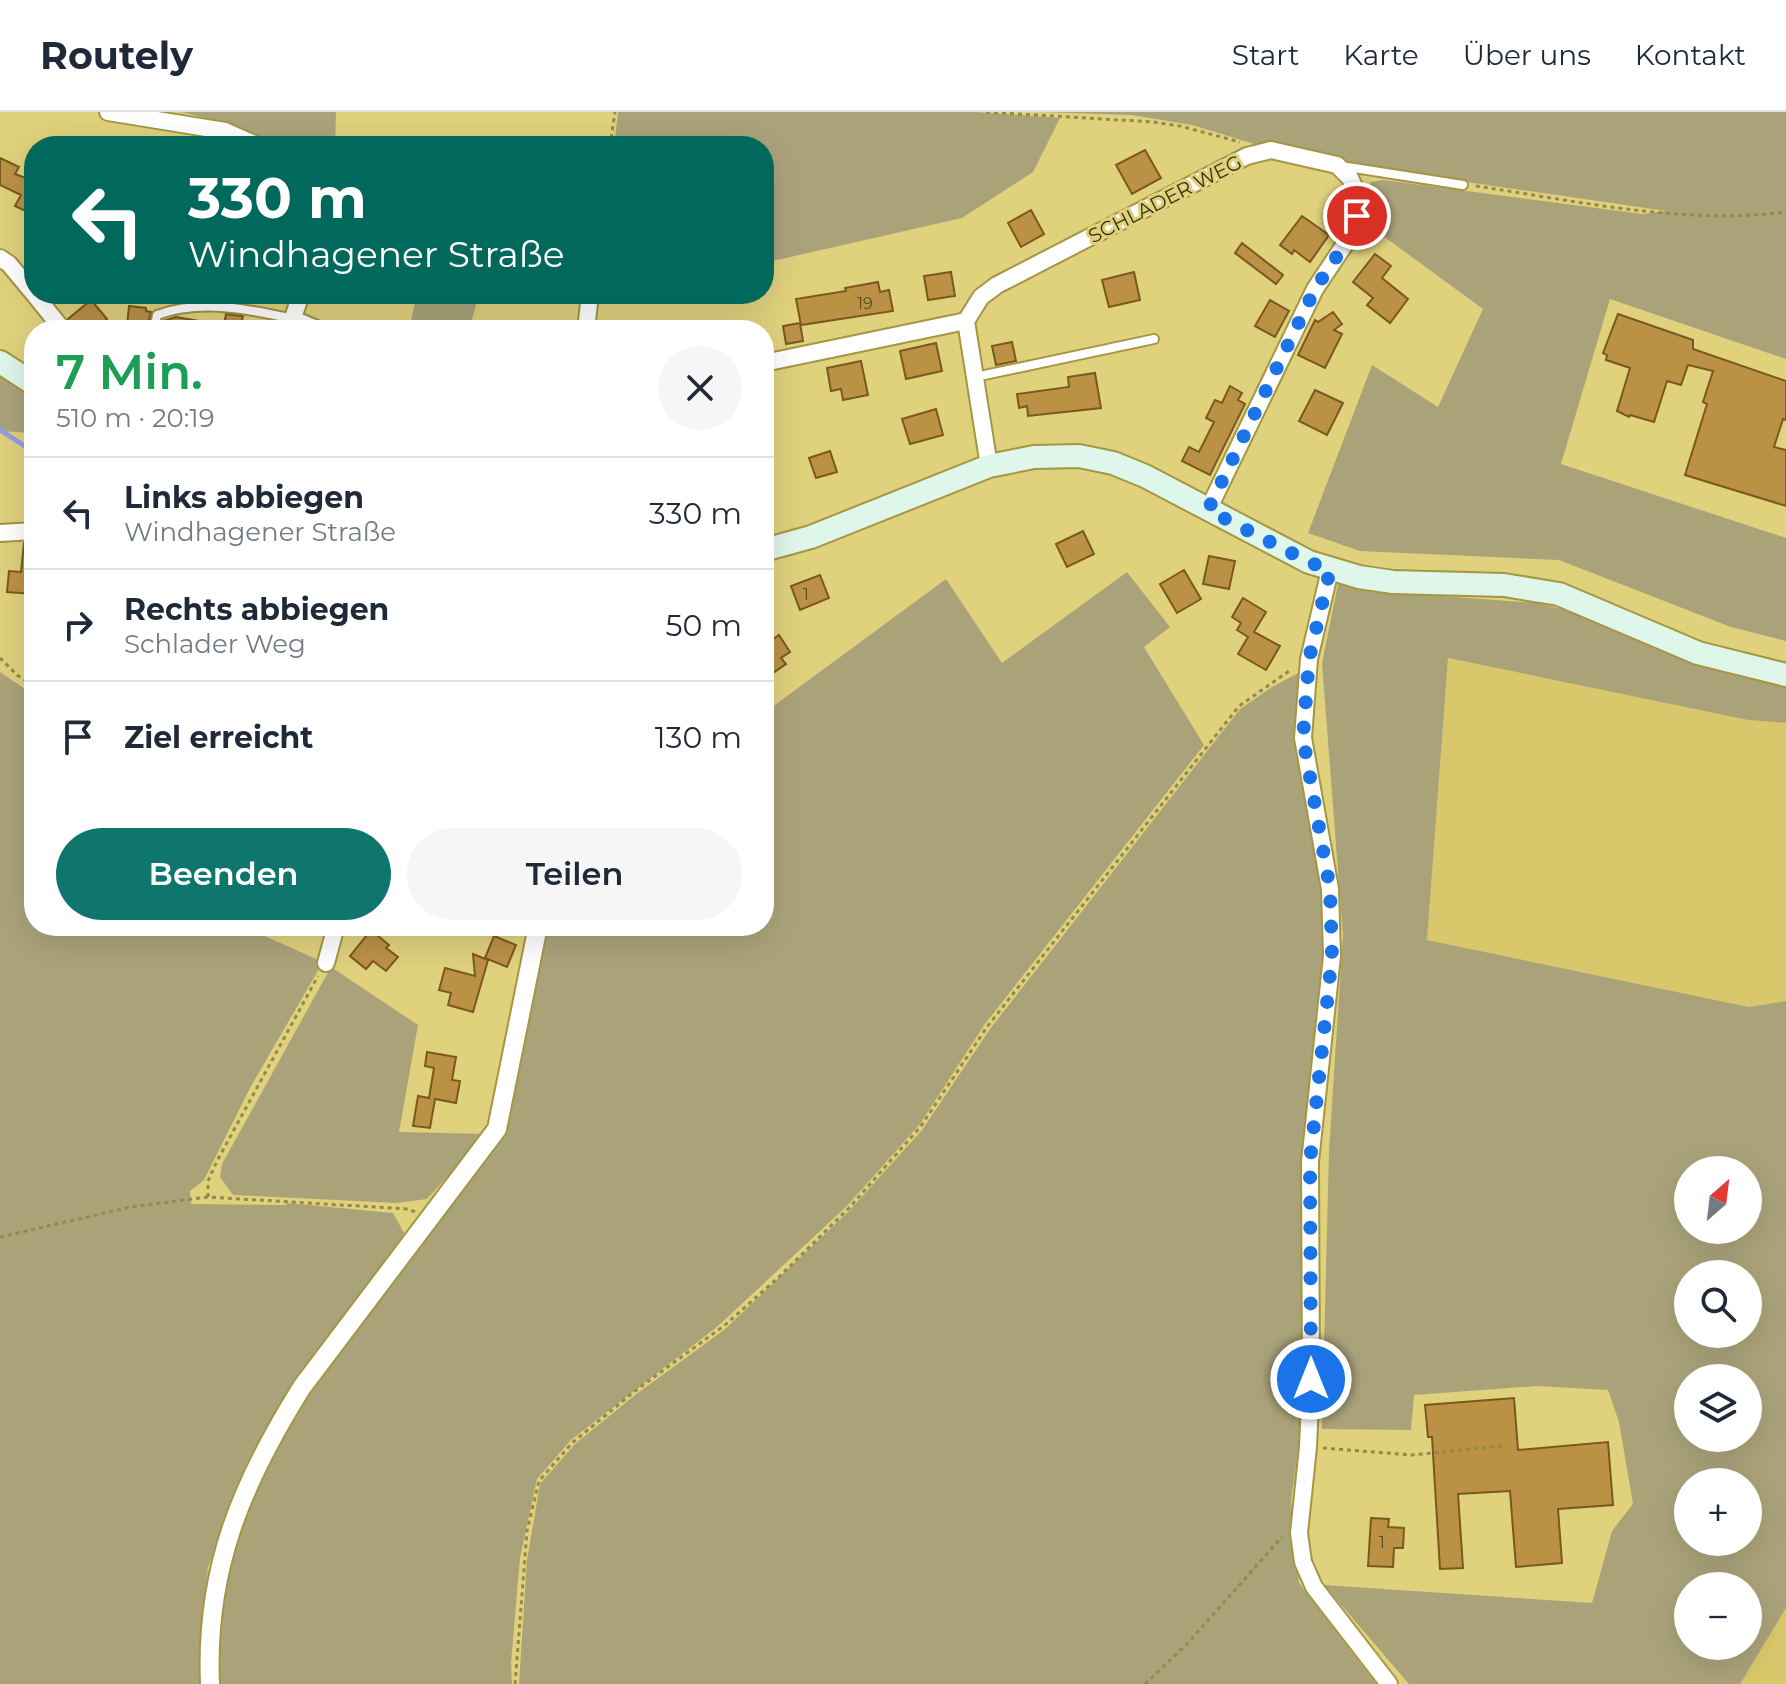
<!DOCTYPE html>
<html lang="de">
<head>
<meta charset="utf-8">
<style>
  body { margin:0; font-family:Montserrat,sans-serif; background:#f6f6f7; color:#1f2937; height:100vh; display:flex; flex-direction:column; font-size:30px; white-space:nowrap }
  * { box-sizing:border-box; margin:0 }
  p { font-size:26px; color:#747a83 }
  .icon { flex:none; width:44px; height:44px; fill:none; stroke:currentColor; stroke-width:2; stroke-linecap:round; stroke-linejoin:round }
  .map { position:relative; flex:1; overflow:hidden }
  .sheet { position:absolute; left:24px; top:208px; width:750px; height:616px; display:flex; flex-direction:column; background:#fff; border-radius:32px; box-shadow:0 8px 32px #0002 }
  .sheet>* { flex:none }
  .top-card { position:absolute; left:24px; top:24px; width:750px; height:168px; border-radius:32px; box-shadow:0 8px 32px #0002; background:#00695c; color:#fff; overflow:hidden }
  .needle { width:52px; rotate:28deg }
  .fabs { position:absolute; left:1674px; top:1044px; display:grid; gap:16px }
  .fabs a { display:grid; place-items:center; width:88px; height:88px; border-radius:50%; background:#fff; box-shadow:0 8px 32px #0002; font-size:40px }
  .pin { position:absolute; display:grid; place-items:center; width:68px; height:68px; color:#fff; margin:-34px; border:4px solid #fff; border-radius:50%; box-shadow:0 2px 8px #0007 }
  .me { position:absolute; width:88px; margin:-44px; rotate:0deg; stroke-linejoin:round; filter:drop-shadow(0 0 6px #0008) }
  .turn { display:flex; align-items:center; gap:28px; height:168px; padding:0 32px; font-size:36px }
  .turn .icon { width:104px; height:104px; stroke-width:2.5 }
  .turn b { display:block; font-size:56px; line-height:68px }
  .round { display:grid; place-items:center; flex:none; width:84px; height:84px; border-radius:42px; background:#f6f6f7 }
  .summary { display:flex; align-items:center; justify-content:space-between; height:136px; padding:0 32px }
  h1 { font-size:48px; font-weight:600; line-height:60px; color:#1e9e55 }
  .cta { display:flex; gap:16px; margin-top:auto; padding:16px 32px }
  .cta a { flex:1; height:92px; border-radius:48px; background:#0f766e; color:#fff; font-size:32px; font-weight:600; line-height:92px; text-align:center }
  .cta a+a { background:#f6f6f7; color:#1f2937 }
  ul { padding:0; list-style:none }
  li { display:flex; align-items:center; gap:24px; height:112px; padding:0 32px; border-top:2px solid #e0e1e3 }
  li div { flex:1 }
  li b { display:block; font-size:30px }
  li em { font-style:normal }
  header { display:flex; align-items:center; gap:48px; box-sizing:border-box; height:112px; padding:0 40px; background:#fff; border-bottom:2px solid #e0e1e3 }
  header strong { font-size:38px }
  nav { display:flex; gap:44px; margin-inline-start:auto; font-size:28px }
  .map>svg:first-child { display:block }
</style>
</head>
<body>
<header>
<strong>Routely</strong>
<nav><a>Start</a><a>Karte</a><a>Über uns</a><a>Kontakt</a></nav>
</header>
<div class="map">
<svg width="1786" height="1572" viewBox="0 0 1786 1572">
  <rect width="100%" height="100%" fill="#e0d17d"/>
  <path fill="#d9c86b" d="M1448,546l300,62 38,3v278l-37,6 -322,-67z
    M1786,1496v76h-46z"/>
  <path fill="#aaa37a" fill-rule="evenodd" d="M181,0h155l-1,34h-64l-45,-23z
    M618,0h358l84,6 -27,54 -71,46 -198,45v-117h-150z
    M1041,0h745v247l-176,-60 -49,165 225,74v103l-55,-14 -172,-67 -199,-9 -52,-18 64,-168 66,42 45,-98 -123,-90 11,-37 12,-2 259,34 24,-3 -296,-43 -106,-21 -72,-22 -61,-10z
    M417,182h167l-1,7 -105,-3 -9,32h-60z
    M0,261l34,21v39l-34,-2z
    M1127,460l43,55 -26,20 60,98 -219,279 -65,100 -73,82 -129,120 -147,114 -34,39 -17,79 -9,105 1,21h-293l-1,-59 12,-69 30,-79 49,-86 195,-258 44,-207h216v-213l182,-134 56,84z
    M1338,472l62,9 138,10 46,12 202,68v40l-38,-3 -300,-62 -21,282 322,67 37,-6v607l-46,76h-331l-85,-99 268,18 20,-72 21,-27 -14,-82 -11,-32 -72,-4 -122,9 -3,35 -89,-1 7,-279 14,-215 -21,-272zM1688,1058h60v60h-60zM1688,1162h60v60h-60zM1688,1266h60v60h-60zM1688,1370h60v60h-60zM1688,1474h60v60h-60z
    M1304,558l23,250 -19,458 -17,123 8,82 77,101h-857l8,-124 13,-76 34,-39 61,-50 89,-65 124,-118 74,-82 68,-101 250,-320 32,-22z
    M0,560l34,23v231h208l81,36 -73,126 -46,92 -14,11 1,13 95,1 1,-2 106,10 11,20 -22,39 -86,109 -49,81 -39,105 -8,78 2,39h-202z
    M331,855l87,58 -19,107 88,2 -60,65 -30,4 -164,-8 -13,-18 2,-13z"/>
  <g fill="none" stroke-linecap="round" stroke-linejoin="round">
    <path stroke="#979ddb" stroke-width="5" d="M0,318l34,22"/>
  </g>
  <path fill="#bb9146" stroke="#79591f" stroke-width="2" d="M1145,38l16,28 -29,16 -16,-29z
    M0,46l19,9 -4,7 13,5 6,-14v50l-19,-9 6,-11 -21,-10z
    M1031,98l13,24 -23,13 -13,-24z
    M1302,104l27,19 -19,27 -16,-12 -2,4 -12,-9z
    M1242,131l41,32 -7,9 -41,-31z
    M1375,142l16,12 -9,12 26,21 -18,24 -23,-18 6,-7 -20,-16z
    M951,160l4,24 -27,4 -4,-24z
    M1134,160l6,28 -31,7 -7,-27z
    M878,170l2,10 9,-2 4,21 -92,14 -5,-26 50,-8 -1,-3z
    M231,182h18l-3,9 -16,-2z
    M91,188l16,19 -13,11h-20l-6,-11z
    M1270,188l19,11 -14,26 -20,-11z
    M129,194l17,2v3l5,1 -4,17 -20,-3z
    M1333,200l9,12 -8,6 8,4 -17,34 -27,-13 17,-35 3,2z
    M226,202l17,2 -3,12 -16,-4z
    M1618,202l75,26v9l93,32v39l-3,-1 -9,28 12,3v56l-101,-31 22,-71 -4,-2 10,-31 -25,-6 -7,20 -14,-4 -13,41 -24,-7 -1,2 -12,-6 13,-43 -24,-8 1,-5 -4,-2z
    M176,205l35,6 -1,7h-49l2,-9z
    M800,211l3,18 -17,3 -3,-18z
    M1012,230l4,19 -20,4 -4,-19z
    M936,231l6,28 -36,8 -6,-28z
    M861,249l7,34 -25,5 -2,-11 -10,2 -4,-23z
    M1095,261l6,35 -73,8 -1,-10 -8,2 -2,-14 52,-7 -1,-10z
    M1230,274l12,7 -4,7 7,4 -35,71 -28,-14 7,-14 10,5 15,-30 -8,-4 9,-18 7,3z
    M1315,278l28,13 -16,32 -28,-14z
    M936,297l7,26 -33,9 -8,-25z
    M830,339l7,21 -21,6 -7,-20z
    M1083,419l11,23 -27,13 -11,-23z
    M34,430v52l-27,-2 2,-21 12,1 3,-29z
    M1209,444l26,5 -6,28 -26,-5z
    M1184,458l17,29 -24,14 -17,-29z
    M820,463l9,23 -29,12 -9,-24z
    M1243,486l23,14 -12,20 26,14 -14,24 -28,-16 10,-17 -11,-7 4,-7 -9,-6z
    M779,523l11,17 -9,6 5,6 -22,15v-34z
    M371,818l18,15 -3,3 12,9 -12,14 -13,-10 -7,8 -16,-13z
    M494,824l22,9 -9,22 -22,-9z
    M473,842l15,6 -15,52 -25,-7 3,-12 -12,-3 6,-22 30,8z
    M427,940l29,5 -4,23 8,1 -4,22 -21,-4 -5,29 -17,-2 5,-30 11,2 5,-30 -9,-2z
    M1514,1286l4,52 90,-8 5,63 -55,4 4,54 -46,4 -6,-76 -52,3 5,74 -23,1 -8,-132h-4l-3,-32z
    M1371,1406l18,1 -1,8 16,1 -1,20h-9l-1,19 -25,-1z"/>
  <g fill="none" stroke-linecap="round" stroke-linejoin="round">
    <defs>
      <path id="service" d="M1341,54l122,19
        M154,218l3,-15c44,-16 91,-6 136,4
        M975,265l179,-38"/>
      <path id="minor" d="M108,0l117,19 34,15
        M0,146l9,6 25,30
        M34,182l29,36
        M293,207l26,11
        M966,209l15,-24 16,-12 250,-129 24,-6 66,15 13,13 9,19 -2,19 -6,19 -36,54 -107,221
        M289,218l12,-36
        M586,218l4,-36
        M764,251l202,-42 23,145
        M0,421l34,-2
        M1330,458l-21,89 -6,79 27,151 2,67 -22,206 1,217 -3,68 -9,86 4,29 11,25 75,97
        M326,851l10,-37"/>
      <path id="tertiary" d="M210,1572c-5,-115 32,-201 92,-297l195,-258 41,-203"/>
      <path id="secondary" d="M0,250l34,22
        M764,438l47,-13 178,-71 45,-9 45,-1 34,7 32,13 164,86 50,15 34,5 111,3 55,9 139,59 88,22"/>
    </defs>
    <use href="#service" stroke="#a49642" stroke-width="12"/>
    <use href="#minor" stroke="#a49642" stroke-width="20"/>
    <use href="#tertiary" stroke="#a49642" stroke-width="22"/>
    <use href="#secondary" stroke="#a49642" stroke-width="26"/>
    <path stroke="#94884b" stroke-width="3" stroke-dasharray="4 4" stroke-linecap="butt" d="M986,0l167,10 27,4 60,16
      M168,26v8
      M610,34l5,-34
      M1476,74c101,15 207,39 310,26
      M0,546l17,17 17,11
      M208,1085v-16l9,-20 101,-185
      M0,1125l131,-30 77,-10 200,12 7,3
      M1323,1336l89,7 91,-9
      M515,1572l12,-153 12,-50 33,-38 63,-52 90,-66 56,-50 68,-67 72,-82 66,-99 252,-321 53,-37
      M1145,1572l41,-39 96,-108"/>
    <use href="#service" stroke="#fff" stroke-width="8"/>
    <use href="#minor" stroke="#fff" stroke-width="16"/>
    <use href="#tertiary" stroke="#fff" stroke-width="18"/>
    <use href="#secondary" stroke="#dff6ea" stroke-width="22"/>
  </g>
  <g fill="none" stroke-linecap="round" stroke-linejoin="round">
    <path stroke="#1a73e8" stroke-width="14" stroke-dasharray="0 25.2" d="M1311,1267l-1,-217 22,-206 -2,-67 -27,-151 6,-79 21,-89 -21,-8 -101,-52 107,-221 36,-54 6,-19"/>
  </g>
  <g text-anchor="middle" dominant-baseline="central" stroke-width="6" stroke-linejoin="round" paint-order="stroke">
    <g font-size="16" fill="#5a4a1d">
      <text x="865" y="191">19</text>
      <text x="806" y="482">1</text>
      <text x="1382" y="1430">1</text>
    </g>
    <g font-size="20" fill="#39320f" stroke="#e0d17d">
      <text transform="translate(1165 87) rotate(-27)">SCHLADER WEG</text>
    </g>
  </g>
</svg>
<div class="fabs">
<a><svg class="needle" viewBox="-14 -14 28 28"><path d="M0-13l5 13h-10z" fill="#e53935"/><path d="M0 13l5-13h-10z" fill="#747a83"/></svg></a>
<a><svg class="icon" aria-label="search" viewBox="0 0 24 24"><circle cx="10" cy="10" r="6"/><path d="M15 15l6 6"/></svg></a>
<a><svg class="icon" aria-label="layers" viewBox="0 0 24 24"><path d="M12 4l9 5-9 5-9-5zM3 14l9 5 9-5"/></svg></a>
<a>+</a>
<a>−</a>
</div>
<div class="pin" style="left:1357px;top:104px;background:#d93025"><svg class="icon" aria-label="arrive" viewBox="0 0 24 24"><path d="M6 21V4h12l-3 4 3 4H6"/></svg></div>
<svg class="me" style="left:1311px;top:1267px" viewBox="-20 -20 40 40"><circle r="17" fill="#1a73e8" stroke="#fff" stroke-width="3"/><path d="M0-11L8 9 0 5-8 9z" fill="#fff"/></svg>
<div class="top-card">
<div class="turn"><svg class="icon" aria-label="left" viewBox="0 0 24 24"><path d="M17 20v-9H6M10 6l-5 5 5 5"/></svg><div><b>330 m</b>Windhagener Straße</div></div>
</div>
<section class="sheet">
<div class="summary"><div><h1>7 Min.</h1><p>510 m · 20:19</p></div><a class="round"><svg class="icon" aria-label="close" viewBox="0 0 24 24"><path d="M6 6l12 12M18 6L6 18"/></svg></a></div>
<ul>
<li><svg class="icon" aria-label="left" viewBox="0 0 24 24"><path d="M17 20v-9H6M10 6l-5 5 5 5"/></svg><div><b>Links abbiegen</b><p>Windhagener Straße</p></div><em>330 m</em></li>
<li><svg class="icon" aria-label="right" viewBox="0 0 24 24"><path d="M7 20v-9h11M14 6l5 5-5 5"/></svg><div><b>Rechts abbiegen</b><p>Schlader Weg</p></div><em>50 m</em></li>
<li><svg class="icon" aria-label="arrive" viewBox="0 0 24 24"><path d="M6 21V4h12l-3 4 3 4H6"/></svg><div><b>Ziel erreicht</b></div><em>130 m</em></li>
</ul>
<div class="cta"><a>Beenden</a><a>Teilen</a></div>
</section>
</div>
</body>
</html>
